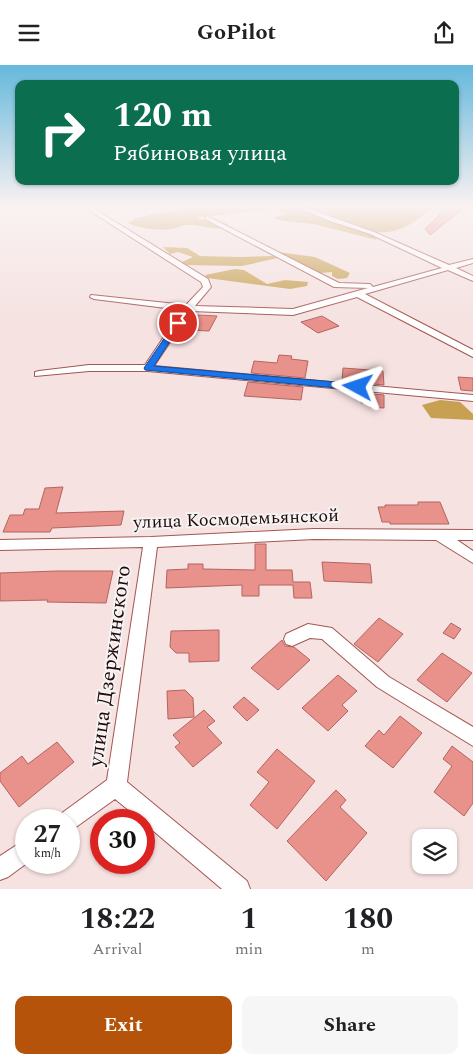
<!DOCTYPE html>
<html lang="en">
<head>
<meta charset="utf-8">
<style>
  body { margin:0; font-family:Spectral,serif; background:#f6f6f6; color:#202124; height:100vh; display:flex; flex-direction:column; font-size:19px; white-space:nowrap }
  * { box-sizing:border-box; margin:0 }
  p { font-size:16px; color:#757577 }
  .icon { flex:none; width:28px; height:28px; fill:none; stroke:currentColor; stroke-width:2; stroke-linecap:round; stroke-linejoin:round }
  .map { position:relative; height:824px; overflow:hidden }
  .side { display:flex; flex-direction:column; background:#fff; flex:1 }
  .side>* { flex:none }
  .banner { position:absolute; left:15px; top:15px; width:444px; height:105px; border-radius:10px; box-shadow:0 1px 4px #0004; background:#0b6e4f; color:#fff; overflow:hidden }
  .buttons { position:absolute; left:412px; top:764px; display:grid; gap:10px }
  .buttons a { display:grid; place-items:center; width:45px; height:45px; border-radius:10px; background:#fff; box-shadow:0 1px 4px #0004; font-size:25px }
  .speed { position:absolute; left:15px; top:744px; display:flex; gap:10px; font-size:25px; font-weight:700; text-align:center }
  .speed>* { display:grid; place-content:center; width:65px; height:65px; border-radius:50%; background:#fff; box-shadow:0 1px 4px #0004; line-height:1 }
  .speed small { font-size:12px; font-weight:400 }
  .speed .limit { border:8px solid #d22; background:#fff; color:#111 }
  .pin { position:absolute; display:grid; place-items:center; width:42px; height:42px; color:#fff; margin:-21px; border:2px solid #fff; border-radius:50%; box-shadow:0 1px 5px #0007 }
  .me { position:absolute; width:55px; margin:-28px; rotate:275deg; stroke-linejoin:round; filter:drop-shadow(0 0 4px #0008) }
  .turn { display:flex; align-items:center; gap:18px; height:105px; padding:0 15px; font-size:22px }
  .turn .icon { width:65px; height:65px; stroke-width:2.5 }
  .turn b { display:block; font-size:35px; line-height:42px }
  .eta { display:flex; justify-content:space-evenly; align-items:center; height:85px; text-align:center }
  .eta b { font-size:30px; font-weight:700; line-height:35px }
  .action { display:flex; gap:10px; margin-top:auto; padding:10px 15px }
  .action a { flex:1; height:58px; border-radius:10px; background:#b45309; color:#fff; font-size:20px; font-weight:700; line-height:58px; text-align:center }
  .action a+a { background:#f6f6f6; color:#202124 }
  header { display:flex; justify-content:space-between; align-items:center; height:65px; padding:0 15px; background:#fff; font-size:22px; font-weight:700 }
  .map>svg:first-child { display:block }
</style>
</head>
<body>
<header><svg class="icon" aria-label="menu" viewBox="0 0 24 24"><path d="M4 6h16M4 12h16M4 18h16"/></svg>GoPilot<svg class="icon" aria-label="share" viewBox="0 0 24 24"><path d="M12 15V3M7 8l5-5 5 5M5 13v7h14v-7"/></svg></header>
<div class="map">
<svg width="473" height="824" viewBox="0 0 473 824">
  <rect width="100%" height="100%" fill="#f5e2e1"/>
  <path fill="#c7a151" d="M188,142h107l33,14 45,14 4,5 -63,-16 -31,-3 -10,-3 13,-4 -9,-5 -80,8 5,3 13,-1 14,6c-13,9 -28,-2 -42,0 -5,0 -10,3 -16,4 -14,2 -29,0 -43,-6l8,-5z
    M307,142h128c-19,13 -35,28 -59,25z
    M163,182l24,1 13,8 39,1 34,-1 5,2 -36,8 -57,-1 -3,-3 11,-5 -15,-5 -8,2z
    M278,187l37,5 35,16 -3,5 -9,1 -6,-3v-4l-12,1z
    M235,204l9,1 23,14 18,-4 23,2 -1,4 -17,3 -83,-11 -2,-3z
    M440,335l20,2 13,12v6l-42,-2 -9,-13z"/>
  <path fill="#e9918b" stroke="#b46460" d="M447,142l16,2 -33,26 -5,-6z
    M198,250l19,1 -8,15 -20,-1z
    M322,251l17,10 -21,7 -17,-11z
    M279,290l13,1 -1,3 17,2 -3,17 -54,-5 3,-12 23,2z
    M343,303l40,3 1,14 -42,-4z
    M458,312l15,1v13l-12,-1z
    M248,317l55,5 -2,13 -57,-4z
    M362,328l22,2v13l-14,-1v-4h-9z
    M63,422l-7,26 68,-2 -3,14 -69,3 -2,4h-47l7,-17h13l2,-6h14l6,-21z
    M418,437h22l9,22h-59v-2h-8l-4,-15h7v-2h33z
    M255,479h11v26h26l1,12h17l2,16h-18l-1,-13h-34v11h-17v-11l-76,3 1,-18 21,-1v-5h15v5l52,1z
    M322,497l48,2 2,19 -48,-2z
    M57,506h56l-7,32 -59,-1 1,-2 -48,1v-28z
    M379,553l24,16 -25,28 -24,-18z
    M451,558l10,6 -7,10 -11,-6z
    M219,565v31l-30,1v-9h-13l-6,-6 1,-16z
    M282,575l3,6 9,1 16,13 -32,30 -27,-22z
    M442,588l30,20 -25,29 -30,-22z
    M338,610l19,16 -15,14 6,6 -20,20 -26,-23z
    M185,625l8,8 1,19 -26,2 -1,-28z
    M244,632l15,13 -12,11 -14,-14z
    M204,645l11,11 -8,6 15,16 -29,24 -18,-20 5,-4 -7,-8z
    M400,651l22,17 -29,35 -28,-22 14,-16 5,5z
    M57,677l17,20 -55,45 -19,-26v-8l22,-17 6,8z
    M452,681l21,16v41l-9,13 -30,-24 18,-26 -9,-7z
    M277,684l38,32 -38,48 -27,-24 19,-23 -12,-10z
    M336,725l10,10 -6,7 27,26 -41,48 -39,-40z"/>
  <g fill="none" stroke-linecap="round" stroke-linejoin="round">
    <defs>
      <path id="street" d="M84,142h7l117,72 3,8 -16,19 98,3 75,-21 -34,-1 -129,-68v-2l2,-1 132,67 31,1 3,3 69,-19 -72,-34 -40,-13 -34,-14h8l70,25 75,33 24,-6v4l-17,5 17,8v5l-25,-11 -83,24 108,56v7l-116,-60 -64,18 -102,-4 -37,55 319,29v6l-325,-30h-59l-54,5v-4l4,-1 50,-6h56l37,-55 -88,-11 -4,-2 1,-2 95,10 17,-18 -2,-5z
        M314,464l159,1v10h-16l16,11v12l-37,-23 -122,-1 -157,8 -30,235 120,99 3,8h-28l-78,-66v-3h-3l-26,-21 -39,28 -7,3v-10h-10l3,-7 45,-33 36,-233 -143,3v-10l151,-3z
        M308,559l24,4 57,49 84,50v19l-96,-59 -55,-48 -12,-1 -18,8 -6,-2 -2,-5 2,-5z
        M26,774l1,24 -19,14 -8,3v-24z"/>
    </defs>
    <use href="#street" stroke="#a45652" stroke-width="2"/>
    <use href="#street" fill="#fff" fill-rule="evenodd"/>
  </g>
  <linearGradient id="sky" x2="0" y2="1"><stop stop-color="#65b8dc"/><stop offset="0.55" stop-color="#faf2f2"/><stop offset="1" stop-color="#faf2f2" stop-opacity="0"/></linearGradient>
  <rect width="473" height="257" fill="url(#sky)"/>
  <path fill="#1a73e8" stroke="#114b97" d="M176,256l6,2 -28,43 204,18 5,3 -5,3 -213,-20 -1,-2z"/>
  <g text-anchor="middle" dominant-baseline="central" stroke-width="4" stroke-linejoin="round" paint-order="stroke">
    <g font-size="18" fill="#260707" stroke="#f4f4f4">
      <text transform="translate(236 454) rotate(-2)">улица Космодемьянской</text>
    </g>
    <g font-size="21" fill="#260707" stroke="#f4f4f4">
      <text transform="translate(110 601) rotate(-82)">улица Дзержинского</text>
    </g>
  </g>
</svg>
<div class="buttons">
<a><svg class="icon" aria-label="layers" viewBox="0 0 24 24"><path d="M12 4l9 5-9 5-9-5zM3 14l9 5 9-5"/></svg></a>
</div>
<div class="speed"><div>27<small>km/h</small></div><div class="limit">30</div></div>
<div class="pin" style="left:178px;top:258px;background:#d93025"><svg class="icon" aria-label="arrive" viewBox="0 0 24 24"><path d="M6 21V4h12l-3 4 3 4H6"/></svg></div>
<svg class="me" style="left:358px;top:322px" viewBox="-20 -20 40 40"><path d="M0-17L14 15 0 8-14 15z" fill="#1a73e8" stroke="#fff" stroke-width="4"/></svg>
<div class="banner">
<div class="turn"><svg class="icon" aria-label="right" viewBox="0 0 24 24"><path d="M7 20v-9h11M14 6l5 5-5 5"/></svg><div><b>120 m</b>Рябиновая улица</div></div>
</div>
</div>
<section class="side">
<div class="eta">
<div><b>18:22</b><p>Arrival</p></div>
<div><b>1</b><p>min</p></div>
<div><b>180</b><p>m</p></div>
</div>
<div class="action"><a>Exit</a><a>Share</a></div>
</section>
</body>
</html>
